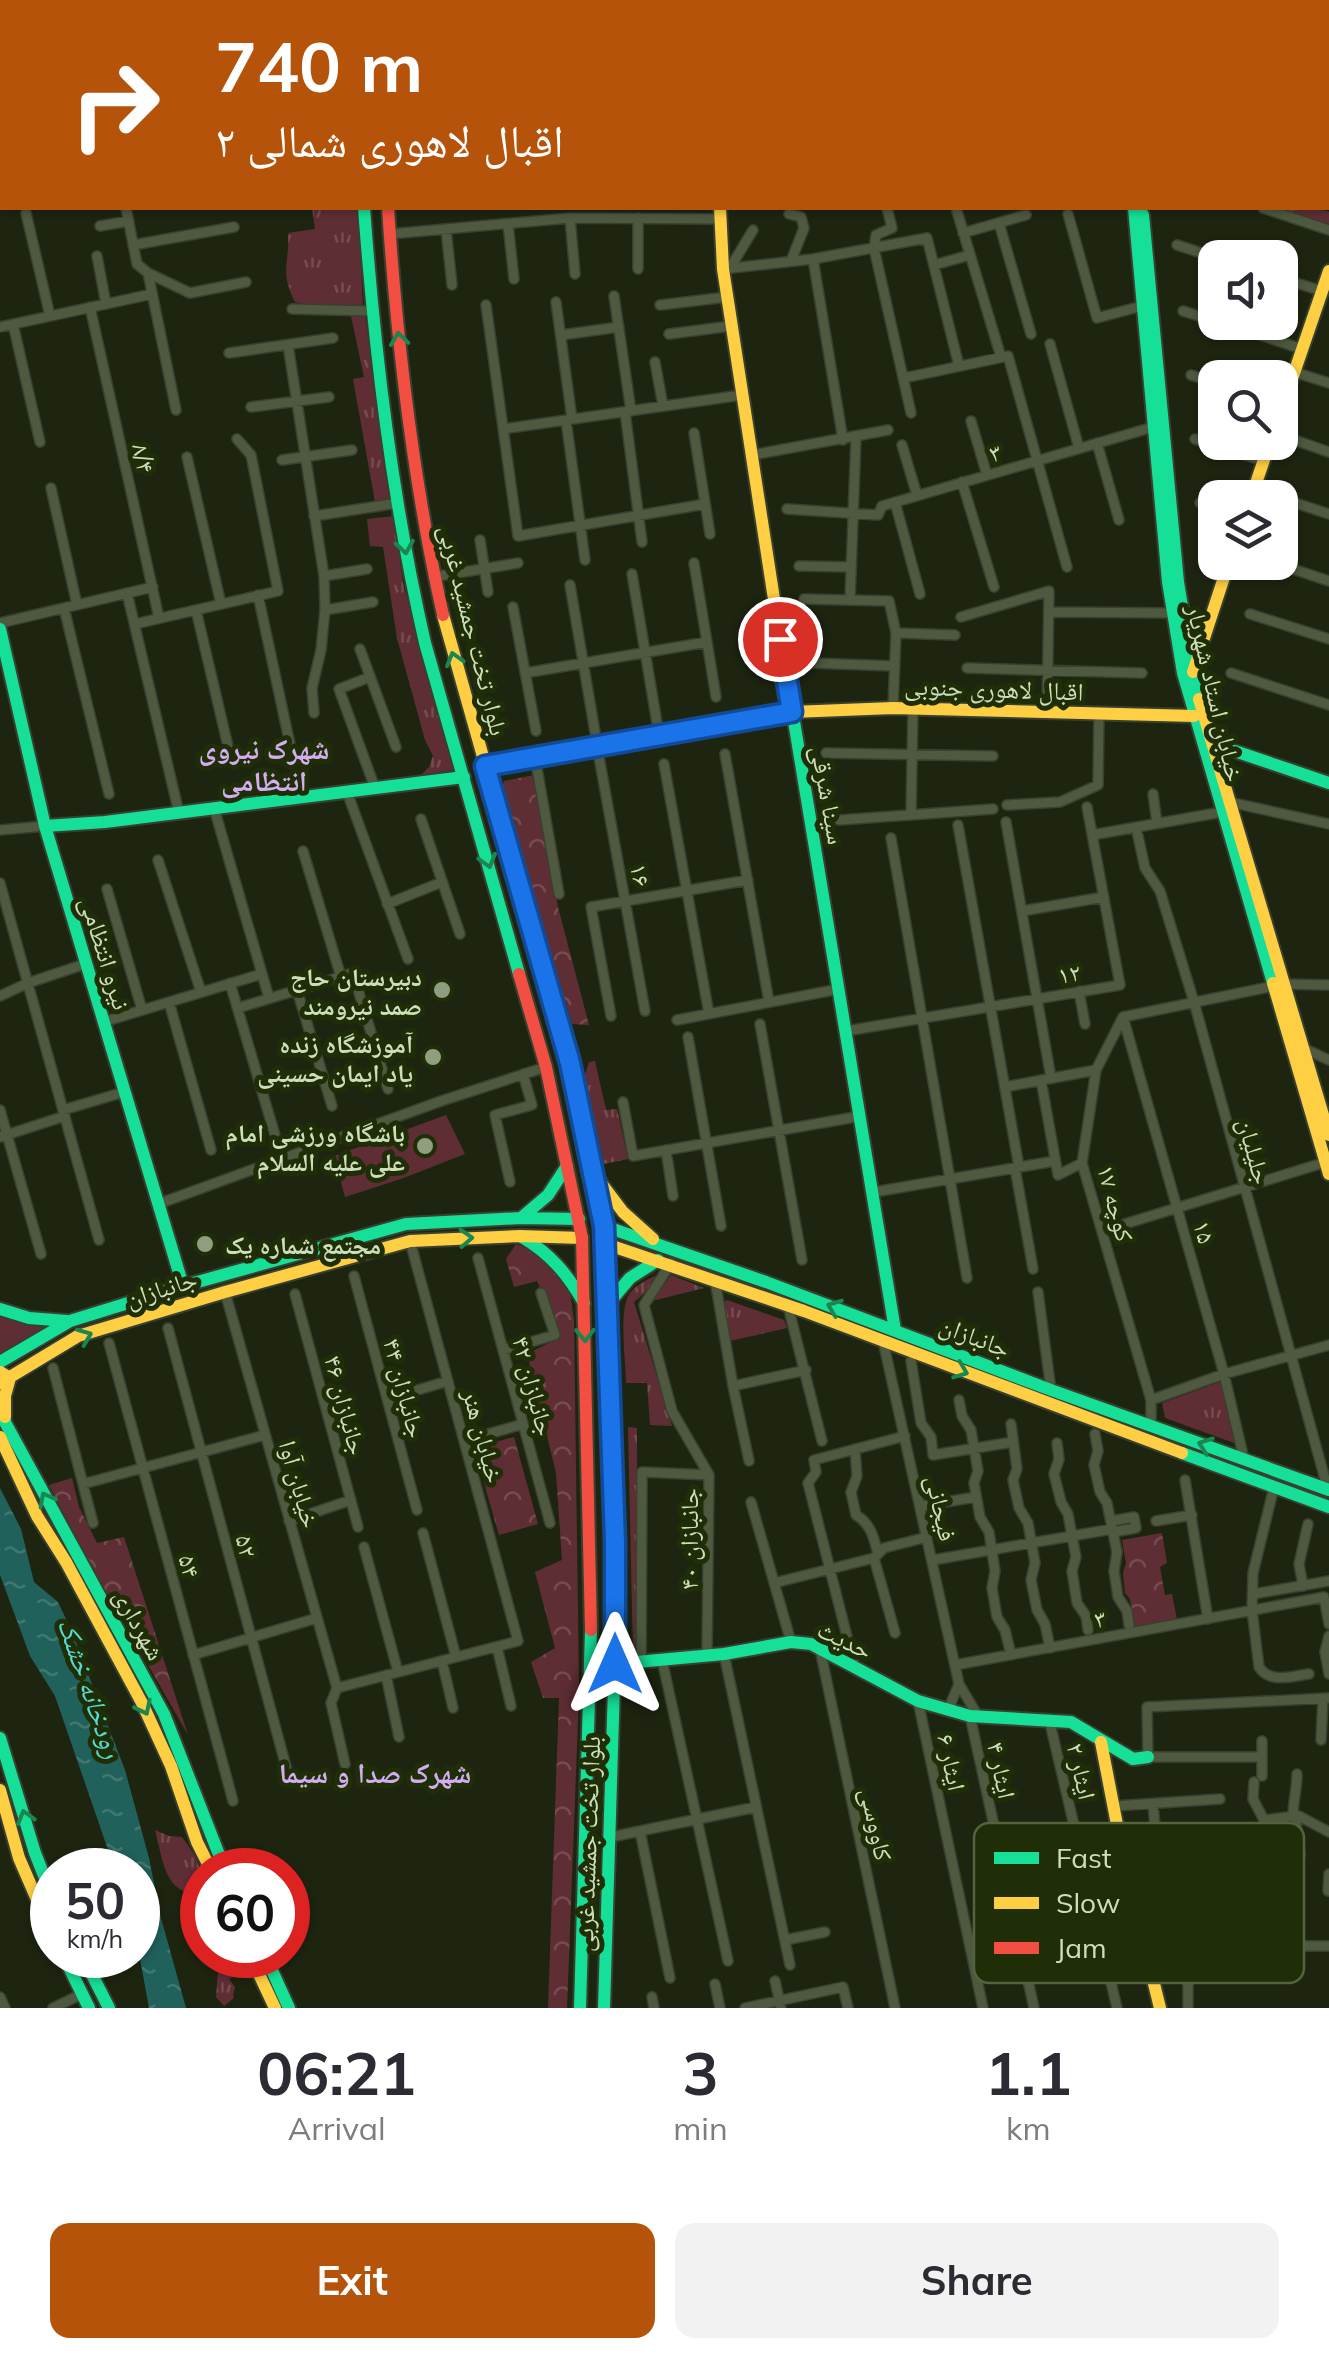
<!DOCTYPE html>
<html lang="en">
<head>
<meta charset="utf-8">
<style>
  body { margin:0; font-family:Mulish,"Noto Naskh Arabic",sans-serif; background:#f2f2f3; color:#2b2b33; height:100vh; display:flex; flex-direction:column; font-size:38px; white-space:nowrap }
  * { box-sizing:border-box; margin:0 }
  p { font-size:32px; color:#7c7c81 }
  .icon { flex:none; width:55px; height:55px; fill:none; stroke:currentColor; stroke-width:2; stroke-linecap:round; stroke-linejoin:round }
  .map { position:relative; height:2008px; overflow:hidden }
  .panel { display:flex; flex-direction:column; background:#fff; flex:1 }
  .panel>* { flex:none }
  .banner { position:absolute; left:0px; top:0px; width:1330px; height:210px; box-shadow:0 2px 8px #0004; background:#b45309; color:#fff; overflow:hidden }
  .tools { position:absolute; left:1198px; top:240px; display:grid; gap:20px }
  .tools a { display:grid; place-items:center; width:100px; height:100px; border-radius:20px; background:#fff; box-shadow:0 2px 8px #0004; font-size:50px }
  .speed { position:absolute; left:30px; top:1848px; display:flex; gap:20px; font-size:50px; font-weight:700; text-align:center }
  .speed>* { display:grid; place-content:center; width:130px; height:130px; border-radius:50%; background:#fff; box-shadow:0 2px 8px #0004; line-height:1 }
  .speed small { font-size:25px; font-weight:400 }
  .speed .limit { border:15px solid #d22; background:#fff; color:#111 }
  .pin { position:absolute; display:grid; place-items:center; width:85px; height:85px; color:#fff; margin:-42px; border:5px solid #fff; border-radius:50%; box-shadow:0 2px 10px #0007 }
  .me { position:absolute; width:110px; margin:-55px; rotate:0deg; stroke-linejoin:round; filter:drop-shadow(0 0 8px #0008) }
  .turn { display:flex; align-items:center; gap:35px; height:210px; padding:0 50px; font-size:45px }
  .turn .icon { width:130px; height:130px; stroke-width:2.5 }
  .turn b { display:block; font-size:70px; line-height:85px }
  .eta { display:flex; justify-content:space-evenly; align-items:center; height:170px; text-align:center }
  .eta b { font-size:60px; font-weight:700; line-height:70px }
  .cta { display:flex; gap:20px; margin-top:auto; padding:20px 50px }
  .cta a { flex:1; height:115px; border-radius:20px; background:#b45309; color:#fff; font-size:40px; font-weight:700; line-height:115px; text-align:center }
  .cta a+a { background:#f2f2f3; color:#2b2b33 }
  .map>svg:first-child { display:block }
</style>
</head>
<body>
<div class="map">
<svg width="1329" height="2008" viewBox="0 0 1329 2008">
  <defs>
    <pattern id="grass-tufts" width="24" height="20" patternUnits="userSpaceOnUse" patternTransform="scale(2.5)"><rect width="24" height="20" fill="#5f2e35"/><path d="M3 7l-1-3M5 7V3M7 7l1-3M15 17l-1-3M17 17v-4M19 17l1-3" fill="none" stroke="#754c50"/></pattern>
    <pattern id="forest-crowns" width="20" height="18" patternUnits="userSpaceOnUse" patternTransform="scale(2.5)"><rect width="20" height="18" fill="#5f2e35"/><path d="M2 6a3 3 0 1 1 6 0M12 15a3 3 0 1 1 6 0" fill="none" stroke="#754c50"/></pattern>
    <pattern id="water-ripples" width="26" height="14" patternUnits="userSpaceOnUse" patternTransform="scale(2.5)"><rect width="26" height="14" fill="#21615b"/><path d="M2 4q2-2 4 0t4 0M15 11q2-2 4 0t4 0" fill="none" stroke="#407770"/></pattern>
  </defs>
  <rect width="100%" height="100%" fill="#1d2510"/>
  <path fill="url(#grass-tufts)" d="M312,208h46l5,100 -49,-2 -19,-4c-16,-32 -5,-38 -7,-69l27,-4z
    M351,316h14l26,183 -16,3 -22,-123 11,-2z
    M394,516l9,67 51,187 -33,5 8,-8 4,-11 -8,-16 -28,-102 -14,-91 -13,-1 -3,-27z
    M595,1061l11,49 11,-1 11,50 -24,5 -20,-86 5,-16z
    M658,1275l-7,13 -17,14 38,124 -22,-1 -3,-42h-21c0,-22 -8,-74 4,-90 8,-10 17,-13 28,-18z
    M671,1275l33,13 -52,13z
    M727,1300l57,20 3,8 -57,13 -8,-38z
    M0,1314l16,7 33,6 -49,30z
    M1220,1382l17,62 -72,-26 -3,-15z
    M628,1427l9,1v227l-4,-1z
    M155,1830l14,6 13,1c23,30 21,41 20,77l-9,-21c-30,-2 -31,-40 -38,-63z
    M238,1955l6,13 -15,11 6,8 -2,8 1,3 -10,8 -8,-9c3,-23 -3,-32 22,-42z"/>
  <path fill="url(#forest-crowns)" d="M1275,208h43l11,4v14z
    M534,775l24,132 31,118 -17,-1 -70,-237 2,-6z
    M516,1244c20,8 43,22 52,42 4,10 4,24 6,34l5,373 -12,315h-19l11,-310h-16l-12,-36 24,-14 -20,-76 27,-12 -6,-87 -29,-119 34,-17 -24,-56 -23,6 -8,-28z
    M514,1437l24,87 -39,11 -25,-87z
    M72,1478l7,29 18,36 27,-6 64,198 -105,-184 -34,-66z
    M1162,1533l5,30 -7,4 5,28 7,-1 5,26 -42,8 -5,-29 -5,-6 -2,-20 3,-10 -4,-23z"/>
  <path fill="#5f2e35" d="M446,1115l19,39 -64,25 -56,18 -11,-41z"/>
  <path fill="url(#water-ripples)" d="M0,1488l21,41 13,53 24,20 14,30 53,138 24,88 12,60 25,90h-37l-11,-60v-78h-23l-60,-174 -25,-40 -30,-81z"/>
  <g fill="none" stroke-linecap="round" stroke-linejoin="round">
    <defs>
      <path id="street" d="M262,0v2
        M767,0v2
        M962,0l1,2
        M1001,0l1,2
        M1058,0v2
        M1111,0l1,2
        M1134,2l13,-2
        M1328,32h1
        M1328,50h1
        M0,95h2
        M1328,115l1,1
        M0,148h2
        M126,208l11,56 11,9 42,20 56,-11
        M887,208l5,20 -16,7 -2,13 37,165
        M956,208l45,149
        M1263,208l66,22
        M26,213l24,103
        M789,214l12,3 3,11 -13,33
        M1068,214l29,104 45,-12
        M570,218l5,56
        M638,218v51
        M999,223l32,111
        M508,224l6,55
        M100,226l29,-5
        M446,229l6,56
        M963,233l63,-18
        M390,234l180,-16 150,1
        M133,245l101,-18
        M1177,245l40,13
        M97,256l9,48
        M813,259l30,181
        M934,265l36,-10
        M730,268l23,-38
        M723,269l90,-10 114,-21 32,128
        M148,273l28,137
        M1280,278l42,13
        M614,296l17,115
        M556,302l16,117
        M486,305l32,231 187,-32
        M660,305l67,-8
        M90,307l69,311
        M292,309l79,2
        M1183,311l32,10
        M1221,322l81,27
        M13,324l27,118
        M0,327l152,-33
        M669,334l62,-8
        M561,335l58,-8
        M1050,344l29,104
        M288,345l36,231 1,34 -4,40 -9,38 2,25
        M229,353l104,-15
        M655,362l8,44
        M1294,372l35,11
        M1191,375l24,8
        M904,378l104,-22 59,211
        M251,407l78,-10
        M625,412l17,130
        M566,420l19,140
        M971,421l16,54
        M503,429l239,-34
        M694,433l16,101
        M1280,435l49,17
        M1195,439l69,22
        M1097,443l22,77
        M902,445l15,50
        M752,455l136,-25
        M187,457l34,147
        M282,460l70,-10
        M962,482l32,105
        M51,488l26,117
        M1254,490l25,8
        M1280,498l49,16
        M895,502l25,92
        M1200,503l15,6
        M787,509l91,6 4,-9 271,-79
        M314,516l84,-13
        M480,540l8,52
        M1272,562l57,19
        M694,563l22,134
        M799,566l52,1
        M632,574l27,161
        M324,576l43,-7
        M433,577l85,-14
        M570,585l25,147
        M127,593l52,220
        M258,595l33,154
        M804,599l85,2 7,32 -3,75
        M850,600l6,-163
        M513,607l23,124
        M64,608l45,186
        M196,610l35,149
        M325,610l48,-8
        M1049,612l123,1
        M1250,614l79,25
        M961,617l88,-26 -2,121
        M0,623l153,-36
        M135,624l143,-33 -27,-136 -14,-16
        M896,633l59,2
        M360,649l36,98
        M810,663l85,3
        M967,668l175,5
        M525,673l182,-31
        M1231,673l98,32
        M370,677l-31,12 36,99
        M597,746l48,265
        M826,753l167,3
        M725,754l44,248
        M535,757l24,137
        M664,764l45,250
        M347,792l61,167
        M1153,794l4,29
        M1229,802l100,22
        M1007,805l53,-3 38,-17 1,-71
        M214,808l55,190
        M911,815l2,-107
        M421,819l39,115
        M839,820l154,-11
        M1006,822l45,256
        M958,825l61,342
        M1136,827l9,41 15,23 34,111 134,488
        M0,830l45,-4
        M1092,835l130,-23
        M891,838l76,440
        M303,851l38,126
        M158,860l43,132
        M0,883l99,357
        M107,889l35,121
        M387,904l55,-22
        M1022,911l82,-14
        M230,983l52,176
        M1283,984l46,1
        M297,990l35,116
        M1079,991l6,33
        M0,996l28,-13 57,-19
        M169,1002l42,148
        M238,1008l115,-35 35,116
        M611,1016l-20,-109 157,-27
        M1123,1017l101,357 20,85
        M1123,1017l-27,53 -14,93 69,237v25
        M1123,1017l151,-31
        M677,1020l162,-31
        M103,1022l159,-48
        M760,1024l42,236
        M846,1031l274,-46 -33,-178
        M688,1037l33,189
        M1303,1048l26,12
        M1041,1080l17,95 24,-12
        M1005,1087l91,-17
        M623,1102l10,54 228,-40
        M0,1110l41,144
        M63,1110l61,-18
        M0,1137l65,-21
        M666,1150l7,46
        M1015,1168l18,101
        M510,1182l-15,-67 37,-10 -9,-31
        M874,1192l181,-31
        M158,1204l283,-103 105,-34
        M1102,1231l224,-69
        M478,1258l72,265
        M671,1263l-27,42 28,106 37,64 -2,181
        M354,1276l63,234
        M715,1280l18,106 16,75
        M225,1292l112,396
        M1038,1292l13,98
        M295,1294l63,233
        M788,1306l34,135
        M168,1328l120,446
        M883,1341l76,343 19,32
        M109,1343l124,458
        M503,1350l52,-15 -14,-42
        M911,1361l10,62 10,14 2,18 80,-13
        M53,1368l40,155
        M733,1386l73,-16
        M387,1399l61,-18
        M959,1400l3,16 9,14 7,41 -4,12 6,34 9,15 6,39 -3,17 5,29 8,13 6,25
        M1151,1400l73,-26 105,-29
        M1011,1424l6,45 -4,11 6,28 9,15 7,40 -4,17 6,30 8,14 5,24
        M1095,1434l3,17 -4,14 6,27 7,11 10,49 -3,19 4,26 9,14 2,14
        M464,1441l59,-17
        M1057,1443l2,16 -5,15 7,28 7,12 4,22 4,21 -4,14 5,32 9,13 2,14
        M855,1449l2,27 -6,16 5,23c15,9 18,23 22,39
        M1185,1480l23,139
        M83,1484l182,-49
        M1274,1487l-21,86 -1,37 7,57c11,17 33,9 50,7
        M751,1502l40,140
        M921,1506l55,-9
        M289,1521l62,-21
        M1111,1521l23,-4 2,11 -23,4
        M1156,1521l36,-6
        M423,1533l33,124
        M364,1547l34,125
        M874,1558l21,75
        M933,1560l179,-31
        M774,1583l100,-25 10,-10 43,-11
        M1303,1586l-4,-22 9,-40
        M1253,1594l76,-13
        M1329,1636l-4,16 4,22
        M497,1647l14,59
        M820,1649l75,359
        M724,1654l66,311
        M193,1655l124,-37
        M662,1660l66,301
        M442,1661l11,47
        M641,1662l1,-190 67,3
        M955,1665l369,-68 5,27
        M855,1668l-47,-185 8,-11 -2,-12 91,-24
        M386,1675l13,62
        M337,1688l181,-47 -108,-400
        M337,1688l-6,15 14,61
        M918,1701l65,307
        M948,1710l11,-26
        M970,1716l64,292
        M1049,1719l68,289
        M1321,1740l2,-42
        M1262,1741v35
        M1262,1757h-114l-1,-50 182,-9
        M1254,1782l-1,17 11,21 -2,32 2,17 6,2 3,21
        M1153,1804l2,23
        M1114,1806l106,-7
        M1293,1816c0,-15 4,-27 4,-42
        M1299,1816l-3,7 4,32
        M1299,1816l30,16
        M1264,1820l32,-4
        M640,1831l30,147
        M611,1837l145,-30
        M1122,1847l36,-2
        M1125,1866l103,-7
        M1328,1891l1,-17
        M1135,1908l91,-4
        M785,1940l40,-8
        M1272,1946h57
        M1297,1946l1,-28
        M775,1981l6,27
        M1188,1983v25
        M715,1984l5,24
        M0,1997l5,11
        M652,1997l2,11
        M53,2008l29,-14
        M745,2008l98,-21 5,21"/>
      <path id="fast" d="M372,0v2
        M837,0l7,2
        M891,0l7,2
        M126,2l13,-2
        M0,27h2
        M1328,194h1
        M364,208c11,147 28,291 61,435l94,331
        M1134,208l34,374 15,91 90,310
        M1143,215l35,367 15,92 6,25
        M778,625l117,705
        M0,629l45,197 138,460
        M1211,743l118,40
        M45,826l60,-4 359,-45
        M521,1218l27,-23 19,-29
        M604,1226l162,56 285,108 278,100
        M522,1237c29,17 46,38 62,66
        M608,1304l22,-26 28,-18
        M0,1309l29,9 38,3
        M0,1362l70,-41 113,-35 223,-62 115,-6 58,1
        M0,1408l6,16 158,290 61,156
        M1182,1453l147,54
        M615,1664l109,-10 67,-12 20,2 107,57 52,15 101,6 62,37 15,-2
        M0,1738l35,115 17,43
        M63,1955l26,53
        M82,1955l27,53
        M265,1955l24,53
        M580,2008l11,-378
        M604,2008l10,-322"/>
      <path id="slow" d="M720,208l3,61 55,356
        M1280,414l49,-143
        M1251,498l19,-56
        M443,615l120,425
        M1193,672l36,-110
        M1199,699l130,436
        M485,765l307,-53 101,-4 301,8
        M1273,983l56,191
        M595,1175l28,37 30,27
        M606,1244l198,67 378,142
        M0,1372l10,6 -5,18v21
        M0,1383l78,-47 147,-44 185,-51 110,-5 62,2
        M0,1437l37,79 29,46 76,141 29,63 26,76 14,28
        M1101,1742l24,124 35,142
        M0,1790l19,68 33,76
        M250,1955l25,53"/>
      <path id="jam" d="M343,0l1,2
        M717,0v2
        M36,2l13,-2
        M0,9h2
        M1328,174h1
        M388,208c9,137 25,273 55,407
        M519,974l27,93 36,171 9,392
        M563,1040l41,186 11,316 -1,144"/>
    </defs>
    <use href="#street" stroke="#38402f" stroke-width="12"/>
    <use href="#fast" stroke="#38402f" stroke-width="16"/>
    <use href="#slow" stroke="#38402f" stroke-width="16"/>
    <use href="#jam" stroke="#38402f" stroke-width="16"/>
    <use href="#street" stroke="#4e593f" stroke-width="9"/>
    <use href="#fast" stroke="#16e098" stroke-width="12"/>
    <use href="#slow" stroke="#ffcf43" stroke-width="12"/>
    <use href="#jam" stroke="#f24e42" stroke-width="12"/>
  </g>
  <defs><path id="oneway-chevron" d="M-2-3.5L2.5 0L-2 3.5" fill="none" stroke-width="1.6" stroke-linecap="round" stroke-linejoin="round" transform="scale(2.5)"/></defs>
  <g stroke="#1a8750">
    <use href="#oneway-chevron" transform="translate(399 339) rotate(-97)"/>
    <use href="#oneway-chevron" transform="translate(405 547) rotate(81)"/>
    <use href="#oneway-chevron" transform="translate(454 659) rotate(-106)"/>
    <use href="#oneway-chevron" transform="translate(488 861) rotate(74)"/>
    <use href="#oneway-chevron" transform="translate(466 1238) rotate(-3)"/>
    <use href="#oneway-chevron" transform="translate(834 1307) rotate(-159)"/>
    <use href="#oneway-chevron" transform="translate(585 1335) rotate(89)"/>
    <use href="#oneway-chevron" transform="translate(85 1336) rotate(-22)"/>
    <use href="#oneway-chevron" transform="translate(961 1371) rotate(21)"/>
    <use href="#oneway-chevron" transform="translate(1205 1445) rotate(-160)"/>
    <use href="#oneway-chevron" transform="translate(46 1499) rotate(-118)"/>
    <use href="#oneway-chevron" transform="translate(144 1708) rotate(64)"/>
    <use href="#oneway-chevron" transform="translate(25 1817) rotate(-106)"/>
  </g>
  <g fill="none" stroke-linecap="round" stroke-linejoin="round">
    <defs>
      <path id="route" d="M615,1664v-122l-11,-316 -34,-163 -85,-297 307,-54 -12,-73"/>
    </defs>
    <use href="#route" stroke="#114b97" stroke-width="25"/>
    <use href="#route" stroke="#1a73e8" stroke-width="18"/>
  </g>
  <g fill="#8f9e7e" stroke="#1f2e07" stroke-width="4">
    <circle cx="442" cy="990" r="10"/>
    <circle cx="433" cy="1057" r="10"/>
    <circle cx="425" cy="1146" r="10"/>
    <circle cx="205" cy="1244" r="10"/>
  </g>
  <g text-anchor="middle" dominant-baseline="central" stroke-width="10" stroke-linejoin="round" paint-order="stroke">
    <g font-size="25" fill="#cddfba" stroke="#1f2e07">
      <text transform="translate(995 452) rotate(-16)">۳</text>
      <text transform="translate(144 458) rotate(77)">۸/۴</text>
      <text transform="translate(474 630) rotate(76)">بلوار تخت جمشید غربی</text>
      <text transform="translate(994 688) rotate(2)">اقبال لاهوری جنوبی</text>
      <text transform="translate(1216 693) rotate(77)">خیابان استاد شهریار</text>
      <text transform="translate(829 795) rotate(80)">سینا شرقی</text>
      <text transform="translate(641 875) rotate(80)">۱۶</text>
      <text transform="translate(106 953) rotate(73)">نیرو انتظامی</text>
      <text transform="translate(1069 973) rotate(-10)">۱۲</text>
      <text transform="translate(1255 1151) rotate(75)">جلیلیان</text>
      <text transform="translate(1116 1203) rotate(75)">کوچه ۱۷</text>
      <text transform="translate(1205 1232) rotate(74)">۱۵</text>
      <text transform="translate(161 1288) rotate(-17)">جانبازان</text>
      <text transform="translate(975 1336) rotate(21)">جانبازان</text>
      <text transform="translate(534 1386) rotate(75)">۴۲ جانبازان</text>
      <text transform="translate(405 1388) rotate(75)">۴۴ جانبازان</text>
      <text transform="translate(346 1405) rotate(75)">۴۶ جانبازان</text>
      <text transform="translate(484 1436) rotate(75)">خیابان هنر</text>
      <text transform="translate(300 1484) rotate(74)">خیابان آوا</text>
      <text transform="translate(942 1508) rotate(78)">فیجانی</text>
      <text transform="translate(688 1539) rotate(-90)">۴۰ جانبازان</text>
      <text transform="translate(247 1546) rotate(75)">۵۲</text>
      <text transform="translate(190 1566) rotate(75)">۵۴</text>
      <text transform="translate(1100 1618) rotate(-11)">۳</text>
      <text transform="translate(140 1624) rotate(61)">شهرداری</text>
      <text transform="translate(845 1639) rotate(25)">حدیث</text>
      <text transform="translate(952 1762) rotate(78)">ایثار ۶</text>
      <text transform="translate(1002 1770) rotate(78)">ایثار ۴</text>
      <text transform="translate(1082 1771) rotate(77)">ایثار ۲</text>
      <text transform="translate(877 1824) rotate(78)">کاووسی</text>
      <text transform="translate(587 1844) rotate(-88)">بلوار تخت جمشید غربی</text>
    </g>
    <g font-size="25" font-weight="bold" fill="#cddfba" stroke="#1f2e07" text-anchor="end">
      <text x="422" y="976">دبیرستان حاج<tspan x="422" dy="29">صمد نیرومند</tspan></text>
      <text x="413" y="1043">آموزشگاه زنده<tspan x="413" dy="29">یاد ایمان حسینی</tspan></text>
      <text x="405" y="1132">باشگاه ورزشی امام<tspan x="405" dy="29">علی علیه السلام</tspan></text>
      <text x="225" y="1244" text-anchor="start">مجتمع شماره یک</text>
    </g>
    <g font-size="28" font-weight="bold" fill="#d2aef1" stroke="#1f2e07">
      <text x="264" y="748">شهرک نیروی<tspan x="264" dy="32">انتظامی</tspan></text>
      <text x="375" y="1772">شهرک صدا و سیما</text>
    </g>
    <g font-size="28" font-style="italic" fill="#55dad1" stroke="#1f2e07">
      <text transform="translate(91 1688) rotate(71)">رودخانه خشک</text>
    </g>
  </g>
  <rect x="974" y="1823" width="330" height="160" rx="15" fill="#1f2e07" stroke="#53633d" stroke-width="2.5"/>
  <rect x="994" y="1852" width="45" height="12" fill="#16e098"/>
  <rect x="994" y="1897" width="45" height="12" fill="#ffcf43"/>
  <rect x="994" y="1942" width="45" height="12" fill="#f24e42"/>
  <g font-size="28" fill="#cddfba">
    <text x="1056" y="1868">Fast</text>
    <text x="1056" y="1913">Slow</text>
    <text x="1056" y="1958">Jam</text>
  </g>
</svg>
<div class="tools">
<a><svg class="icon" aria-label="sound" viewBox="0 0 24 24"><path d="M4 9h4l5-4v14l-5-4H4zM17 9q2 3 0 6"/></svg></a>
<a><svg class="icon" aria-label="search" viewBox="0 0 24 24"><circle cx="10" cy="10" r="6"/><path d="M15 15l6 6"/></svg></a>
<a><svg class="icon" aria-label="layers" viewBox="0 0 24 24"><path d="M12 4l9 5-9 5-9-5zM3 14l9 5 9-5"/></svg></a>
</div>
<div class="speed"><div>50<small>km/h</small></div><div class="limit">60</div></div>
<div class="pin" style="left:780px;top:639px;background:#d93025"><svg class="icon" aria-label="arrive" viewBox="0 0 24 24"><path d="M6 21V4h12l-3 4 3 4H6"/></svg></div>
<svg class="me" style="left:615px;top:1664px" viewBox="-20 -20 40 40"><path d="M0-17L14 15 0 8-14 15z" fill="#1a73e8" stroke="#fff" stroke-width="4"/></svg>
<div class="banner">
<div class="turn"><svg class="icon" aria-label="right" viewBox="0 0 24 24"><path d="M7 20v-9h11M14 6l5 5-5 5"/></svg><div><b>740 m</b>اقبال لاهوری شمالی ۲</div></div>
</div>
</div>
<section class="panel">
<div class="eta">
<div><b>06:21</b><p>Arrival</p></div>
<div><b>3</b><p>min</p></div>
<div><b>1.1</b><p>km</p></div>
</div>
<div class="cta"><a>Exit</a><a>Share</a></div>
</section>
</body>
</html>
